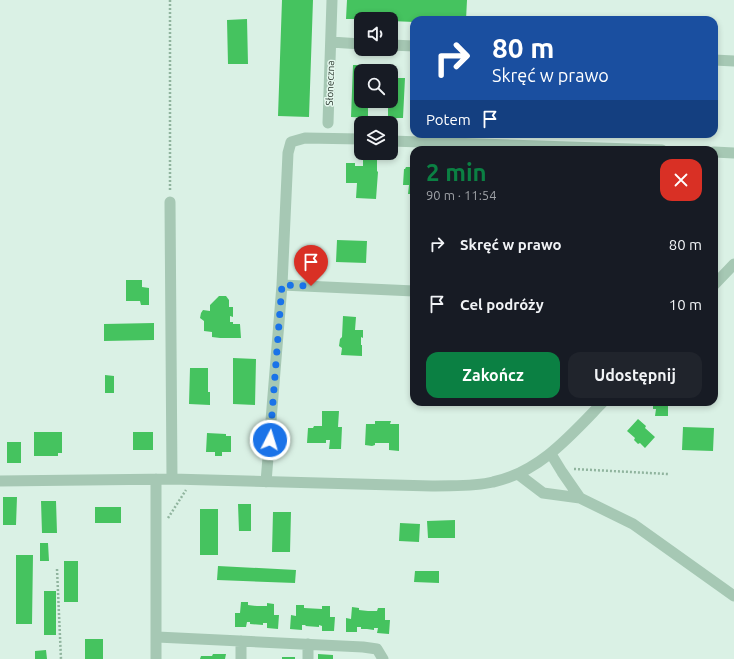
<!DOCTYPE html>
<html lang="pl">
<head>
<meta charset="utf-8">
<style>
  body { margin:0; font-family:Ubuntu,sans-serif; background:#20242c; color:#f1f3f6; height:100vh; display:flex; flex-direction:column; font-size:15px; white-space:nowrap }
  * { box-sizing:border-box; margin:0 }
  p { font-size:13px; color:#9ea1a6 }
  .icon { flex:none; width:22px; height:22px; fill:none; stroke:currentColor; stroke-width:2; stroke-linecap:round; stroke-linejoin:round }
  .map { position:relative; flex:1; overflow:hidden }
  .side { position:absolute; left:410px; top:146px; width:308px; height:260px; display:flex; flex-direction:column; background:#171b24; border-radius:12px; box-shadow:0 2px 6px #0003 }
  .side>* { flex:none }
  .guide { position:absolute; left:410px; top:16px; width:308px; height:122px; border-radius:12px; box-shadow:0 2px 6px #0003; background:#1a4fa0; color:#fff; overflow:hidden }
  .fabs { position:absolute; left:354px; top:12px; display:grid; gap:8px }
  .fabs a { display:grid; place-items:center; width:44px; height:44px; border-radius:8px; background:#171b24; box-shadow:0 2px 6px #0003; font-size:20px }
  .pin { position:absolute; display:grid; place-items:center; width:34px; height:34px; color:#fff; margin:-41px -17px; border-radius:50% 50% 50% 0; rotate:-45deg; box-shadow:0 0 4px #0007 }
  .pin .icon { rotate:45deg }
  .me { position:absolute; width:44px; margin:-22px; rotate:5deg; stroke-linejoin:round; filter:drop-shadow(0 0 3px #0008) }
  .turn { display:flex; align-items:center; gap:14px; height:84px; padding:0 16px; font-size:18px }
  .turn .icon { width:52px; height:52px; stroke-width:2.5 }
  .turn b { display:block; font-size:28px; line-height:34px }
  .then { display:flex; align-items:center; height:38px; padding:0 16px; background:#0003; gap:8px; font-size:15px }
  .round { display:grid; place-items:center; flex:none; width:42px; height:42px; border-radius:12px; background:#20242c }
  .headline { display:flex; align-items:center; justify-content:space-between; height:68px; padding:0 16px }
  h1 { font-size:24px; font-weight:700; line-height:30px; color:#0b8043 }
  .action { display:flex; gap:8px; margin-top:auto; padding:8px 16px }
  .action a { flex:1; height:46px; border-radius:12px; background:#0b8043; color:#fff; font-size:16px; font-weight:700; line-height:46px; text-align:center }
  .action a+a { background:#20242c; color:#f1f3f6 }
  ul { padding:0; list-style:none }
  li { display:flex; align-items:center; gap:12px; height:60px; padding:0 16px }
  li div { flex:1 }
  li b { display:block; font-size:15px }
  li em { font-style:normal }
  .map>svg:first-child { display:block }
</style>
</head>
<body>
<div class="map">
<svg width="734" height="659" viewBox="0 0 734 659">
  <rect width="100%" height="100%" fill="#daf1e5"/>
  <path fill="#45c35f" d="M282,0h31l-4,117 -31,-1z
    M347,0h120l-1,20h-52v2l-23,-1v-2h-45z
    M247,19l1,45h-20l-1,-44z
    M353,65h17l-1,6h-8v30h7v17l-17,-1z
    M391,78h14l-2,40h-15v-17h3z
    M363,159h14v12l1,1 -2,27 -20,-1 1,-15h-11v-20h9v3h8z
    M406,167h8v27h-6l1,-9h-6l1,-16h1z
    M337,240l30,1 -1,22 -30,-1z
    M126,280h16v7l7,1v17h-8l-1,-4h-14z
    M219,296h7l3,4v7h4v10l-3,-1v6h3v2h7l1,14h-21l-8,-1v-5l-8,-1v-10l-4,-3 1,-5 2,-3 7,1v-6z
    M343,316l13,1 -1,13h8v8l-2,-1v8h1v11l-21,-1 1,-7 -3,-2 1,-7 2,-2z
    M154,323v17l-50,1v-17z
    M233,358l23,1 -1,46 -22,-1z
    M190,368h18v24h2v13l-21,-1z
    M105,375l9,1v17h-9z
    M653,402h15v14h-13l1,-7h-3z
    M322,411h17l-1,16h4l-1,22h-12l1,-9h-4v3h-19l1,-15h5l1,-2h8z
    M638,419l8,7 -1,2 10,9 -10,11 -5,-5 -2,1 -4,-4 1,-2 -8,-7z
    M375,421h16l-1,3h9v27l-10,-1v-7h-14v2l-3,1 -7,-1 1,-21h9z
    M683,427l31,1 -1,23 -31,-1z
    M34,432h28v21h-4v3h-24z
    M133,432h20v18h-20z
    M207,433l19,1v2h5v16h-9v4h-7v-4h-9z
    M7,442h14v21h-14z
    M3,497h14l-1,28h-13z
    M41,501h15l1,32h-15z
    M238,504h13v27h-12z
    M95,507h26v16h-26z
    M200,509h18v46h-18z
    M273,512h18l-1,40h-18z
    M455,520v18h-27l-1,-17z
    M400,523l20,1 -1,18 -20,-1z
    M40,543h8l1,18h-9z
    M16,555h17l-1,69h-16z
    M64,561h14v41h-14z
    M218,566l78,4 -1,13 -78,-3z
    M415,571h24v12l-25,-1z
    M44,591h12v44h-12z
    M241,602h7v3l9,1h10v-3l7,1v11h5l-1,14 -11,-1v-5h-4v2l-13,-1v-2h-3l-1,5h-11v-14h5z
    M296,605h8v3l18,1v-3h8v11h5l-1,14h-12v-5l-3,-1v2l-14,-1 1,-1h-4v5l-12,-1 1,-14 5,1z
    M352,607l7,1v2l9,1h9l1,-3h7v12h5l-1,14 -12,-1 1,-5h-4v2l-7,-1h-6v-2h-4v5h-11v-14l5,1z
    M85,639h18v20h-18z
    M46,650l1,9h-12v-8z
    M213,654h13l-1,5h-25l1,-3h11z
    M318,654l15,1v4h-15z
    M282,657h13v2h-13z"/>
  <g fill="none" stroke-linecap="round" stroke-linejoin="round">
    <path stroke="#90b49e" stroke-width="2.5" stroke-dasharray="2 2" stroke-linecap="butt" d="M170,0v191
      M574,469l94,5
      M168,518l18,-28
      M57,569l4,90"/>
    <path stroke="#a6c8b4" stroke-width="11" d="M331,42l30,2
      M391,45l23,1
      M714,60l20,1
      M328,123l4,-123
      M391,141l271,9
      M714,152l20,1
      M170,202l2,277
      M282,285l6,-132 3,-11 14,-4 56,1
      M714,285l20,-21
      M551,454l11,18 18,26
      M518,474l25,19 37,5 53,26 101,72
      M156,479v180
      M0,481l172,-2 260,7c20,-1 41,1 61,-4 47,-10 78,-47 110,-80
      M266,482l16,-197 132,6
      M157,637l206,10 14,2 6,10
      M241,659v-18
      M308,659v-15"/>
  </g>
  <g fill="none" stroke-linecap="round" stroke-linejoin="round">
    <path stroke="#1a73e8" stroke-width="7" stroke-dasharray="0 12.6" d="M270,440l12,-155 29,1"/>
  </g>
  <g text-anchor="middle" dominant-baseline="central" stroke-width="3" stroke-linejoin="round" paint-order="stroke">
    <g font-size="10" fill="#27342b" stroke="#e6f9ef">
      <text transform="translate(330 83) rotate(-88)">Słoneczna</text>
    </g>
  </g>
</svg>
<div class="fabs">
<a><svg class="icon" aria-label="sound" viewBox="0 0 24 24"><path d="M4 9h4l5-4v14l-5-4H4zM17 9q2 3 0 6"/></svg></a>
<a><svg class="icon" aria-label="search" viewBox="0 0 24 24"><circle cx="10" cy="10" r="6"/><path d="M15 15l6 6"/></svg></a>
<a><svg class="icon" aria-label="layers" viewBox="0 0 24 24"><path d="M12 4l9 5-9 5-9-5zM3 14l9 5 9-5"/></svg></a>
</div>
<div class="pin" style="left:311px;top:286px;background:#d93025"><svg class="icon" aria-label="arrive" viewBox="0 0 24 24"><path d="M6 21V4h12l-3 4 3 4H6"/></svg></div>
<svg class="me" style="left:270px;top:440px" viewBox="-20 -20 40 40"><circle r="17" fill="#1a73e8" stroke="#fff" stroke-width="3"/><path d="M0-11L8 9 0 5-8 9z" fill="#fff"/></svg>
<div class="guide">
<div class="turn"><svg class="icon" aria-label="right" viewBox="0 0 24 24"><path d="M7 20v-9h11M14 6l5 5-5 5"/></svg><div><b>80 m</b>Skręć w prawo</div></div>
<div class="then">Potem<svg class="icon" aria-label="arrive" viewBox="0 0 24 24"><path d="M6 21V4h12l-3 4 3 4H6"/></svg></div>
</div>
<section class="side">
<div class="headline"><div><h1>2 min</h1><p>90 m · 11:54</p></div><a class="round" style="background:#d93025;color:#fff"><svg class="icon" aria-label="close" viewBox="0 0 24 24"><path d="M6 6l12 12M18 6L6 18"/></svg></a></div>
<ul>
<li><svg class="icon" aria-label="right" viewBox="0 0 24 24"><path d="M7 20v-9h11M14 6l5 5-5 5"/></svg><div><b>Skręć w prawo</b></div><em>80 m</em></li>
<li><svg class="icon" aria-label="arrive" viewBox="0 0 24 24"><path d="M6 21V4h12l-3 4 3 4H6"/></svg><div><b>Cel podróży</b></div><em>10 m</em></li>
</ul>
<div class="action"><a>Zakończ</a><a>Udostępnij</a></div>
</section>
</div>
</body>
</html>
